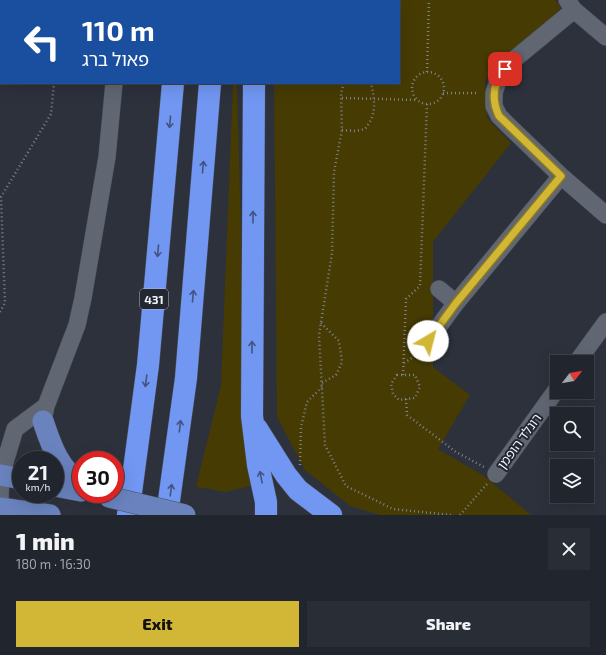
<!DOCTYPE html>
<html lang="en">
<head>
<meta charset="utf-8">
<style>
  body { margin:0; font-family:"Exo 2","Noto Sans Hebrew",sans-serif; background:#292d35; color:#f1f3f6; height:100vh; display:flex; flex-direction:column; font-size:15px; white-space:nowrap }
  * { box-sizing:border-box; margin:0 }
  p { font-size:13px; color:#a2a5aa }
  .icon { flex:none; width:22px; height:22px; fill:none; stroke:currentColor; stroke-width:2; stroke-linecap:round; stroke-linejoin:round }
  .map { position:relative; height:515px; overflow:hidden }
  .details { display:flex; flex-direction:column; background:#21252d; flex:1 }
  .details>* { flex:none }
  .top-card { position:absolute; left:0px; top:0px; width:400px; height:84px; box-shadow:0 4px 16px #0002,0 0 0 1px #3e4249; background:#1a4fa0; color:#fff; overflow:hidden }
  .needle { width:26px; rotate:59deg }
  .fabs { position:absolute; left:550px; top:355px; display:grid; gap:8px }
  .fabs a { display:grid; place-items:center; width:44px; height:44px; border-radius:0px; background:#21252d; box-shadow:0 4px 16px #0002,0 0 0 1px #3e4249; font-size:20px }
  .speed { position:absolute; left:12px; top:451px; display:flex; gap:8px; font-size:20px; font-weight:700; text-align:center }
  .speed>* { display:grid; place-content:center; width:52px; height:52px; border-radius:50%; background:#21252d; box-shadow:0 4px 16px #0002,0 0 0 1px #3e4249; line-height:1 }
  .speed small { font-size:10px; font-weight:400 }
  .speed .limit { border:6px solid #d22; background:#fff; color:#111 }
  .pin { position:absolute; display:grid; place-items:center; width:34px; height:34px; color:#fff; margin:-17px; border-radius:8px; box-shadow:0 2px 6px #0006 }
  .me { position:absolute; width:44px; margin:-22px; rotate:37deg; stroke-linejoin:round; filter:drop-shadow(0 0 3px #0008) }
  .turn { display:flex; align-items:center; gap:14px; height:84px; padding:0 16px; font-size:18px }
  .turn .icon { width:52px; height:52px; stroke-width:2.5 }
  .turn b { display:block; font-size:28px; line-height:34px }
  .round { display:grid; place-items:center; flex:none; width:42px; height:42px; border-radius:0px; background:#292d35 }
  .head { display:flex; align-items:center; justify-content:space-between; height:68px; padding:0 16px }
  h1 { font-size:24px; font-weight:800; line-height:30px }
  .cta { display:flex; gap:8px; margin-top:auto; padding:8px 16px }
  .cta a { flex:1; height:46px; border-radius:0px; background:#d2b736; color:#111; font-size:16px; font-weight:800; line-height:46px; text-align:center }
  .cta a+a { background:#292d35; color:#f1f3f6 }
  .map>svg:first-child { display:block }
</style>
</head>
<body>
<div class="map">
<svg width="606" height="515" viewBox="0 0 606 515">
  <rect width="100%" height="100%" fill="#2c313c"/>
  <path fill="#463b03" d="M273,0h282l6,8 -76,72 2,38 24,25 -78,99v125l37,28 -32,54 46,27 47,39h-151l-30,-9 -45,-36 -28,-53 -3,-334h125v-82z
    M233,83h4l9,334 13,67 -34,8 -29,-5 25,-102z"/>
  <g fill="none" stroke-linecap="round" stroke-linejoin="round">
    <defs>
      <path id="minor" d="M567,0l7,10 32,27
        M121,1v-1
        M574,10l-63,52 -11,13 -6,18v13l5,10 10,10 52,50 45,39
        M439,289l17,14 105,-127
        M428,341l28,-38
        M577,362l29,-40
        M43,421l3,-15 31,-81 6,-27 24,-141 7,-74
        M496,474l61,-85
        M0,500l1,-25 14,-46 31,-23"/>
      <path id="major" d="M43,421c9,26 15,46 38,63
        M1,475l20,4
        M55,486l26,5
        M0,508l50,7"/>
      <path id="highway" d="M181,1v-1
        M217,1v-1
        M254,1v-1
        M254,83l-2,333 6,49 8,37v13
        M257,429l29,46 12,15 33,25
        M128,515l20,-150 25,-282
        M167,515l19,-137 24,-295"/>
    </defs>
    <use href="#minor" stroke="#494d57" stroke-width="18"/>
    <use href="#major" stroke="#494d57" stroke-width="22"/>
    <use href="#highway" stroke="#494d57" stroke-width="23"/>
    <path stroke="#7e838c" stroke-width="2.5" stroke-dasharray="1 3" stroke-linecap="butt" d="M53,0v1
      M363,1v-1
      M412 88a16 16 0 1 1 32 0a16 16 0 1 1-32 0Z
      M427,72l2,-72
      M344,83l-3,10 1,37 -8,42 -2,81 -13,82 6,110 21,41 47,23 58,6
      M443,93h36
      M342,98l75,2
      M342,130l13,1 10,-2c12,-15 10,-28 6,-46
      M0,312l5,-9 -4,-106 50,-83 3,-31
      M321,323l18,18 3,21 -6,13 -14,8
      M404,363l17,-11
      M397,375h18l5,12 -5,11 -16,2 -6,-6 -2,-10z
      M403,375l3,-76 14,-13 7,-182
      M406,399l1,16 49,37 28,15
      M300,465l1,-38 6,-25 15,-15
      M460,515l27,-31"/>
    <use href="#minor" stroke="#606672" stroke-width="17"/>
    <use href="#major" stroke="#6a83bf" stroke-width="21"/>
    <use href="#highway" stroke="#7197f2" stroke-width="22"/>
    <defs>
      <path id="major-bridge" d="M109,497l76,18"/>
    </defs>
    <use href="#major-bridge" stroke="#494d57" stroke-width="22" stroke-linecap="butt"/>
    <use href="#major-bridge" stroke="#6a83bf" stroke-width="21"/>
  </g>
  <defs><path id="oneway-shaft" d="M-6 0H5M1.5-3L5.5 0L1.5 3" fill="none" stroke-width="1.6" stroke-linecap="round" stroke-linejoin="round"/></defs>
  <g stroke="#42547f">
    <use href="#oneway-shaft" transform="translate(170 122) rotate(95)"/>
    <use href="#oneway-shaft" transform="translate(203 167) rotate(-85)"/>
    <use href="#oneway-shaft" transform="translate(253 217) rotate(-90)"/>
    <use href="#oneway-shaft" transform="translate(158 251) rotate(95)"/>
    <use href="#oneway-shaft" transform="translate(193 296) rotate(-85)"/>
    <use href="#oneway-shaft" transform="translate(252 347) rotate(-90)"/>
    <use href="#oneway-shaft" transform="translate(146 381) rotate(98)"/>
    <use href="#oneway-shaft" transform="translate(180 426) rotate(-83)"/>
    <use href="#oneway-shaft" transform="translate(261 477) rotate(-101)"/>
    <use href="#oneway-shaft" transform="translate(171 490) rotate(-82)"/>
  </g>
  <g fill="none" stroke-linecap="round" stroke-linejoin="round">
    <defs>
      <path id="route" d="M428,341l28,-38 105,-127 -62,-60c-8,-17 -6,-33 6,-47"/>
    </defs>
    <use href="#route" stroke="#887723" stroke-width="10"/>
    <use href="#route" stroke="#d2b736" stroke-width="7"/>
  </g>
  <g text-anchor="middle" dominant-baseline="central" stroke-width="4" stroke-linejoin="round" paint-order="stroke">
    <rect fill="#222732" stroke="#b2b6be" stroke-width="1" x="140" y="289" width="28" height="20" rx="3"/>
    <g font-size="12" font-weight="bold" fill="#eff3fa">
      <text x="154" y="299">431</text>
    </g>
    <g font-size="13" fill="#eff3fa" stroke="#222732">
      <text transform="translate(519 441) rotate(-54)">רונלד הופמן</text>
    </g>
  </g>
</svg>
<div class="fabs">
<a><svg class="needle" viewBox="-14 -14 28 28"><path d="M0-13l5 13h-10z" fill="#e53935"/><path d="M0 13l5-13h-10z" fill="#a2a5aa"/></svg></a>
<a><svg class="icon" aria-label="search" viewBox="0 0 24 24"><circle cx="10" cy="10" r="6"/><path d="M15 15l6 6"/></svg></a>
<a><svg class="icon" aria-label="layers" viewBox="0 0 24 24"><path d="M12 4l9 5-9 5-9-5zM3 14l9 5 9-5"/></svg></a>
</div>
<div class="speed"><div>21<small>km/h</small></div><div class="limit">30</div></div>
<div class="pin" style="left:505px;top:69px;background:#d93025"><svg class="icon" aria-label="arrive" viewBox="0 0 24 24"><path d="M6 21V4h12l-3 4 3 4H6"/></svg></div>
<svg class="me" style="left:428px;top:341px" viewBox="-20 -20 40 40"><circle r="19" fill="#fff"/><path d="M0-13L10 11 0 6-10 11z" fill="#d2b736"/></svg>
<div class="top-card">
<div class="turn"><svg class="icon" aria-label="left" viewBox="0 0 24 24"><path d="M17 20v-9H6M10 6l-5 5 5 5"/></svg><div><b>110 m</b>פאול ברג</div></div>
</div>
</div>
<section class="details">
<div class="head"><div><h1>1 min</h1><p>180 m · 16:30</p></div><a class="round"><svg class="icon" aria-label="close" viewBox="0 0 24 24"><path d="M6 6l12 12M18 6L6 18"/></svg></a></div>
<div class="cta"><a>Exit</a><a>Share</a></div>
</section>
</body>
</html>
